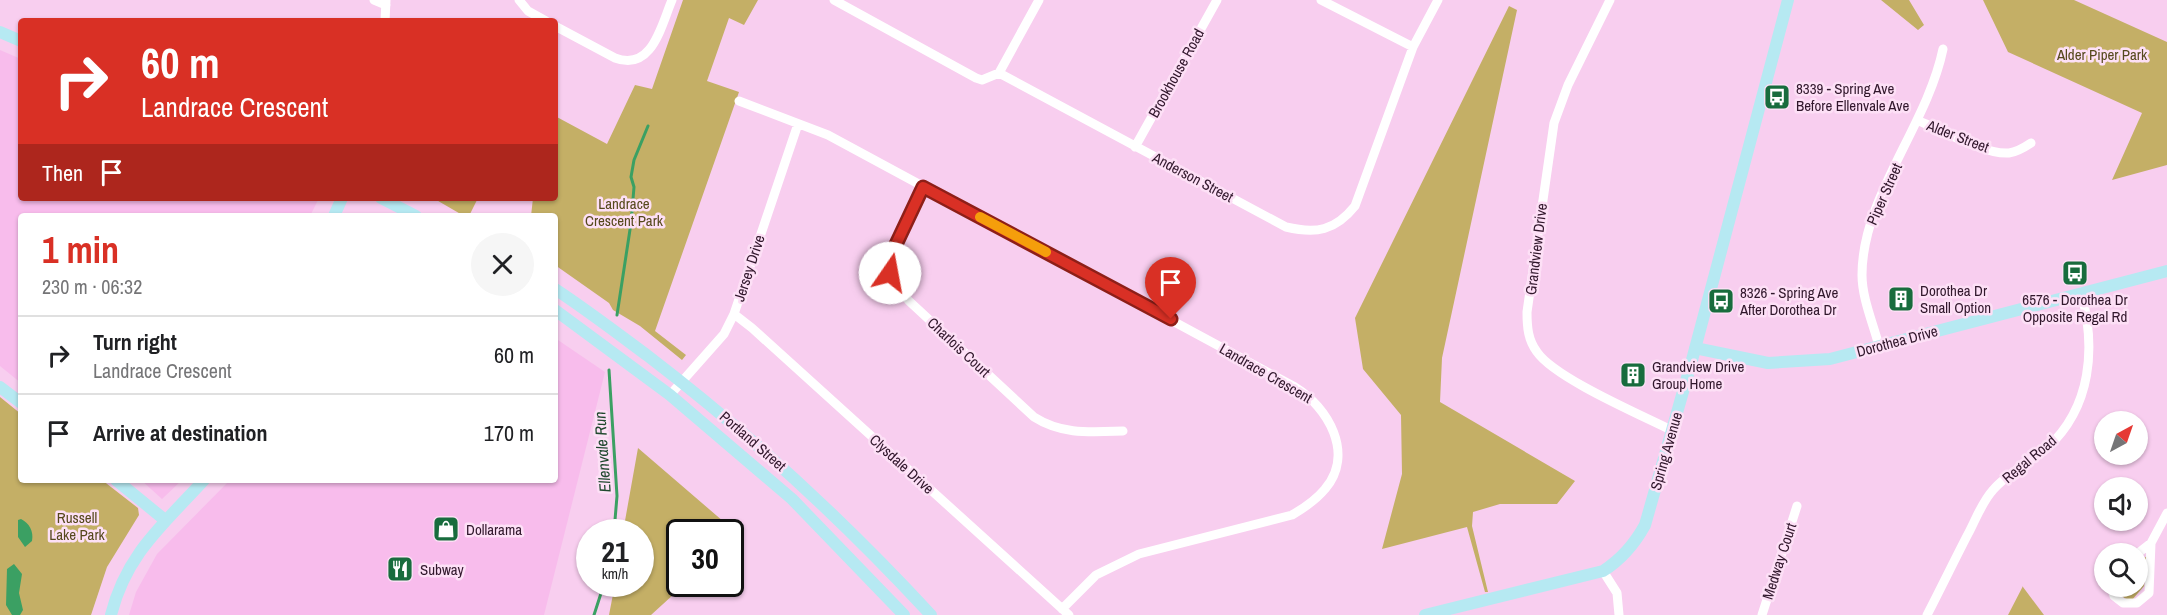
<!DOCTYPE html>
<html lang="en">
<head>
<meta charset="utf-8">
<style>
  body { margin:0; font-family:"Archivo Narrow",sans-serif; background:#f6f6f6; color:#202124; height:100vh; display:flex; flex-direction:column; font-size:22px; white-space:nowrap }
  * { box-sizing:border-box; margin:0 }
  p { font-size:20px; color:#757577 }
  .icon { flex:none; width:33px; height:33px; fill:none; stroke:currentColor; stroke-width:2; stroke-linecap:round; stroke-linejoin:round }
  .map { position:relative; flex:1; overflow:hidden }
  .side { position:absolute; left:18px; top:213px; width:540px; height:270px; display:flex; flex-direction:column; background:#fff; border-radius:6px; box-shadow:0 2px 4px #0004 }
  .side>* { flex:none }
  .banner { position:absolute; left:18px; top:18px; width:540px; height:183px; border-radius:6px; box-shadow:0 2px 4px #0004; background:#d93025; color:#fff; overflow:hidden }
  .needle { width:39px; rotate:40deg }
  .controls { position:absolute; left:2094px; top:411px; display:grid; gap:12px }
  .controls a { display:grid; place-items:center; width:54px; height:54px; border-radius:50%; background:#fff; box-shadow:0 2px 4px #0004; font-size:30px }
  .speed { position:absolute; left:576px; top:519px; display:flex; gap:12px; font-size:30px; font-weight:700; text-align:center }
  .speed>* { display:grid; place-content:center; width:78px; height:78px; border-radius:50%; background:#fff; box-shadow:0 2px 4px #0004; line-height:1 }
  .speed small { font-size:15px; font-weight:400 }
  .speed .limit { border:3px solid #111; border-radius:9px; background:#fff; color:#111 }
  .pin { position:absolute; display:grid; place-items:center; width:51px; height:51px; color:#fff; margin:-62px -26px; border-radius:50% 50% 50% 0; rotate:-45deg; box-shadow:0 0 6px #0007 }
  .pin .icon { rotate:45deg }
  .me { position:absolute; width:66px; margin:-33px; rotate:12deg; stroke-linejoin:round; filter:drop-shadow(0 0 4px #0008) }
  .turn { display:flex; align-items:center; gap:21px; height:126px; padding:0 24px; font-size:27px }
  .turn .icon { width:78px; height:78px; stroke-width:2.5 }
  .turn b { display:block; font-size:42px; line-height:51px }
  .then { display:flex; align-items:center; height:57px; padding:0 24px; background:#0003; gap:12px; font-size:22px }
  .round { display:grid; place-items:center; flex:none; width:63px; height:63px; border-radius:32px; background:#f6f6f6 }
  .overview { display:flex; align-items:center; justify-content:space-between; height:102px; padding:0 24px }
  h1 { font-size:36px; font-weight:700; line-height:45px; color:#d93025 }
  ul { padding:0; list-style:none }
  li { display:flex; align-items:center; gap:18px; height:78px; padding:0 24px; border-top:2px solid #e0e0e0 }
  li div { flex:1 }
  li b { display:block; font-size:22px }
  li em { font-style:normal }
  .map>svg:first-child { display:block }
</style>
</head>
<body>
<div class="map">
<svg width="2167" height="615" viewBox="0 0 2167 615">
  <rect width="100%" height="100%" fill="#f8ceef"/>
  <path fill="#f8bcec" d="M0,50l21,9v139h298l-9,18h-289v167l-21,-17z
    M555,338l50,34 -61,243h-415l7,-23 21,-38 73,-74h325z
    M141,480h41l-20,19z"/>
  <path fill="#c4af66" d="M683,0h75l-14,25 -15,-7 -22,63 32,11 -84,239 31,24 -4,5 -42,-34 -27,-16 -4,-7 -54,-38v-49h-24l2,-18h22v-82l52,28 28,-59 17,4z
    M1881,0h28l15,25 -6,5z
    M1983,0h91l93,42v123l-55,15 30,-67 -134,-61z
    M1509,6l8,4 -75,348 -2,44 135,79 -18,23h-57l-27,8 -1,14 16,66h-3l-18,-65 -85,22 20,-75 -1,-59 -38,-46 -8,-51z
    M433,198h45l-9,18h-5z
    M0,397l21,17v66h81l36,28 1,7 -32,52 -16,48h-91z
    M638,448l100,86 -7,7 -1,-9h-50v52h5l-34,31h-42l6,-31h25v-52h-17z
    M2147,556l-3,30 -12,14c-9,-1 -13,-5 -15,-14h21v-23z
    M2023,586v1l21,28h-36z"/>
  <path fill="#3ba063" d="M21,519c8,4 13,12 11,22l-7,6 -7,-10v-17z
    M14,564l8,10 -3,19 4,17 -3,5h-8l-6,-10 1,-36z"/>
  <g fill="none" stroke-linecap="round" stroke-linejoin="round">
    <path stroke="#3ba063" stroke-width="3" d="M617,315l14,-92 3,-36 -3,-10 3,-17 14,-34
      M609,370l8,126 -3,36
      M594,615l10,-31"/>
    <path stroke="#fff" stroke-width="9" d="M374,0l12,5
      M519,0l9,11 18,10
      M834,0l142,78 6,2 17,-7 287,154c30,7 49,4 69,-21l58,-159 25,-47
      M1321,0l92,47
      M1610,0l-42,85 -14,38 -27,189c0,15 1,28 10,40 18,26 102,62 134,78
      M385,21l1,-21
      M555,26l60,32c37,14 46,-32 57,-58
      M999,73l40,-73
      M739,101l89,34 467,252c33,20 60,67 30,102 -9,11 -21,19 -33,26l-153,39 -43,21 -34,34
      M1919,121c22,9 66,34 90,32 8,-1 16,-6 22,-10
      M1135,147l82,-147
      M923,187l-34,76 6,21 14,17 125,116c28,18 57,15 89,14
      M734,314l18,14 317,287
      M1879,346c-6,-23 -17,-48 -17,-71 0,-78 65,-149 81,-226
      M670,395l54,-61 10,-20 64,-190
      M2151,543l16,-30
      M1603,571l14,22 2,22
      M2111,586l3,10 9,7h14l12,-10 2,-50 -14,11
      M1762,615l35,-109
      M1927,615c14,-27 27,-54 41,-81 8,-15 14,-32 25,-44 14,-17 37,-27 54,-42 45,-41 49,-101 34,-156"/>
    <path stroke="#b6e9f2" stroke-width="12" d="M0,32l21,9
      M381,198l35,18
      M334,216l8,-18
      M555,289c32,21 62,44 93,67 102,78 196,165 283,259
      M555,310l115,85 122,104 112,116
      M1695,348l73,15 62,-4 337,-88
      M0,387l21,16
      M116,480l49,40
      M111,615c15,-61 53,-91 93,-135
      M1425,615l178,-44c19,-12 31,-26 42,-46l47,-165 96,-360"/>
  </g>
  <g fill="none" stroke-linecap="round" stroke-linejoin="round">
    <defs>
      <path id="route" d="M890,273l1,-18 32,-68 248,132"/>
    </defs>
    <use href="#route" stroke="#8d1f18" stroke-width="15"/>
    <use href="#route" stroke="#d93025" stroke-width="10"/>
    <path stroke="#f59e0b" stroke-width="10" d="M980,217l66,35"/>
  </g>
  <defs>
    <symbol id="bus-square" viewBox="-11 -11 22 22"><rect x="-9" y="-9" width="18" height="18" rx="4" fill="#186c3d" stroke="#fde0f6"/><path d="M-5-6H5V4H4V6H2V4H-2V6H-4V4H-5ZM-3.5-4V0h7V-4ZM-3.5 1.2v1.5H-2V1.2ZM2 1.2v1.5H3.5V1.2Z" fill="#fff"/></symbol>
    <symbol id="building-square" viewBox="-11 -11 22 22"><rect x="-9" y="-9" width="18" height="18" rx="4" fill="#186c3d" stroke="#fde0f6"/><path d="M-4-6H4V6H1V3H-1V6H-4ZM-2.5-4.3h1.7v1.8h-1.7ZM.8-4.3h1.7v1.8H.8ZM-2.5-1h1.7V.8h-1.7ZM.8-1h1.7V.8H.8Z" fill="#fff"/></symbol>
    <symbol id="shop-square" viewBox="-11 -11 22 22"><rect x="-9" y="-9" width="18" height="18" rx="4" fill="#186c3d" stroke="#fde0f6"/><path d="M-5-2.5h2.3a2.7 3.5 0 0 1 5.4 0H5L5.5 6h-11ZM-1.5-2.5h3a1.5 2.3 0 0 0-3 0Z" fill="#fff"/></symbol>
    <symbol id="restaurant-square" viewBox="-11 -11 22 22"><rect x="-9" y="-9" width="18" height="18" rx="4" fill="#186c3d" stroke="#fde0f6"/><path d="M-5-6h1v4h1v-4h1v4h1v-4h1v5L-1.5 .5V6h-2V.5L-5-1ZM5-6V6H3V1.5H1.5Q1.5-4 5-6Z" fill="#fff"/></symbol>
  </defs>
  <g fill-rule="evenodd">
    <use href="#bus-square" x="1762" y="82" width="30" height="30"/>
    <use href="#bus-square" x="2060" y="258" width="30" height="30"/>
    <use href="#building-square" x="1886" y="284" width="30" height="30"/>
    <use href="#bus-square" x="1706" y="286" width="30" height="30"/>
    <use href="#building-square" x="1618" y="360" width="30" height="30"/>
    <use href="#shop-square" x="431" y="514" width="30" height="30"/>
    <use href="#restaurant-square" x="385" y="554" width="30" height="30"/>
  </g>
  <g text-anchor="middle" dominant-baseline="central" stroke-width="5" stroke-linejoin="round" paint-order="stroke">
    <g font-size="15" fill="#55481c" stroke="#fde0f6">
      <text x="2102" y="54">Alder Piper Park</text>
      <text x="624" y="203">Landrace<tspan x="624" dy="17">Crescent Park</tspan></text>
      <text x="77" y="517">Russell<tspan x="77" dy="17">Lake Park</tspan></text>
    </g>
    <g font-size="15" fill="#31172c" stroke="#fde0f6">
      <text transform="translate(1176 73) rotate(-61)">Brookhouse Road</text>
      <text transform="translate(1958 136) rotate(21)">Alder Street</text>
      <text transform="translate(1193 177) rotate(28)">Anderson Street</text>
      <text transform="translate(1884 194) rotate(-66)">Piper Street</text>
      <text transform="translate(1536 249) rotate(-83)">Grandview Drive</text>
      <text transform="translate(749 268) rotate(-72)">Jersey Drive</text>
      <text transform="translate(1897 341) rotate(-15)">Dorothea Drive</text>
      <text transform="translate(959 347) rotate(43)">Charlois Court</text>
      <text transform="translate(1266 373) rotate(30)">Landrace Crescent</text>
      <text transform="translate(753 441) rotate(41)">Portland Street</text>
      <text transform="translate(1666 451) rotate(-74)">Spring Avenue</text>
      <text transform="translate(2029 459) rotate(-40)">Regal Road</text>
      <text transform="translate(902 464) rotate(42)">Clysdale Drive</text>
      <text transform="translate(1779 561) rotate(-72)">Medway Court</text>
    </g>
    <g font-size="15" fill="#31172c" stroke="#fde0f6" text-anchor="start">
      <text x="1796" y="88">8339 - Spring Ave<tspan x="1796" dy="17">Before Ellenvale Ave</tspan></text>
      <text x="1920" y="290">Dorothea Dr<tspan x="1920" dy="17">Small Option</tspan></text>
      <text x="1740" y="292">8326 - Spring Ave<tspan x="1740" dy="17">After Dorothea Dr</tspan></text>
      <text x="2075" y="299" text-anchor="middle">6576 - Dorothea Dr<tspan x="2075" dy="17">Opposite Regal Rd</tspan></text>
      <text x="1652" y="366">Grandview Drive<tspan x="1652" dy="17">Group Home</tspan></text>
      <text x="466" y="529">Dollarama</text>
      <text x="420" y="569">Subway</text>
    </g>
    <g font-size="16" font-style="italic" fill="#20482e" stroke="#fde0f6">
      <text transform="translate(602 452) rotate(-94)">Ellenvale Run</text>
    </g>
  </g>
</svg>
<div class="controls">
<a><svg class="needle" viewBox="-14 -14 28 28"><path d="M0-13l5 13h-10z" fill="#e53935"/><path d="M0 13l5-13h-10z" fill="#757577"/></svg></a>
<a><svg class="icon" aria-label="sound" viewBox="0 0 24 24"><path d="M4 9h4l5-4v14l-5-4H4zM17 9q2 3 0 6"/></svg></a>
<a><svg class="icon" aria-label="search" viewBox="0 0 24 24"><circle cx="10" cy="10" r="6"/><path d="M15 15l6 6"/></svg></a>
</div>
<div class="speed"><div>21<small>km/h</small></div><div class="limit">30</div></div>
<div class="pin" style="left:1171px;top:319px;background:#d93025"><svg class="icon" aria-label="arrive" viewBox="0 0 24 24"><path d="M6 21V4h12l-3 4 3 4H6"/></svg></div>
<svg class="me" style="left:890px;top:273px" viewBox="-20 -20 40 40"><circle r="19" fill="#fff"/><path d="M0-13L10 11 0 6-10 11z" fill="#d93025"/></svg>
<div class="banner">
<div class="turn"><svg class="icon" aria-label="right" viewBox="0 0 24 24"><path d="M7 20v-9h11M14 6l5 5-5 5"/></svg><div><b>60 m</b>Landrace Crescent</div></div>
<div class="then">Then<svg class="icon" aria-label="arrive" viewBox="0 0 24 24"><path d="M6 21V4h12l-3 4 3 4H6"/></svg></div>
</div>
<section class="side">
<div class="overview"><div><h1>1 min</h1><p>230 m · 06:32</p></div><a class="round"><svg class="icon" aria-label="close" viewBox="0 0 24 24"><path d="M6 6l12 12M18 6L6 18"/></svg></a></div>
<ul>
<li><svg class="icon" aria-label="right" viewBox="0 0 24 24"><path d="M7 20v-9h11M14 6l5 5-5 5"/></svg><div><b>Turn right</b><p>Landrace Crescent</p></div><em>60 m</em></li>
<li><svg class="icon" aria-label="arrive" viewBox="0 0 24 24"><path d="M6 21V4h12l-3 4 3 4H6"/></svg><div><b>Arrive at destination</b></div><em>170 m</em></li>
</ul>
</section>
</div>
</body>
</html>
